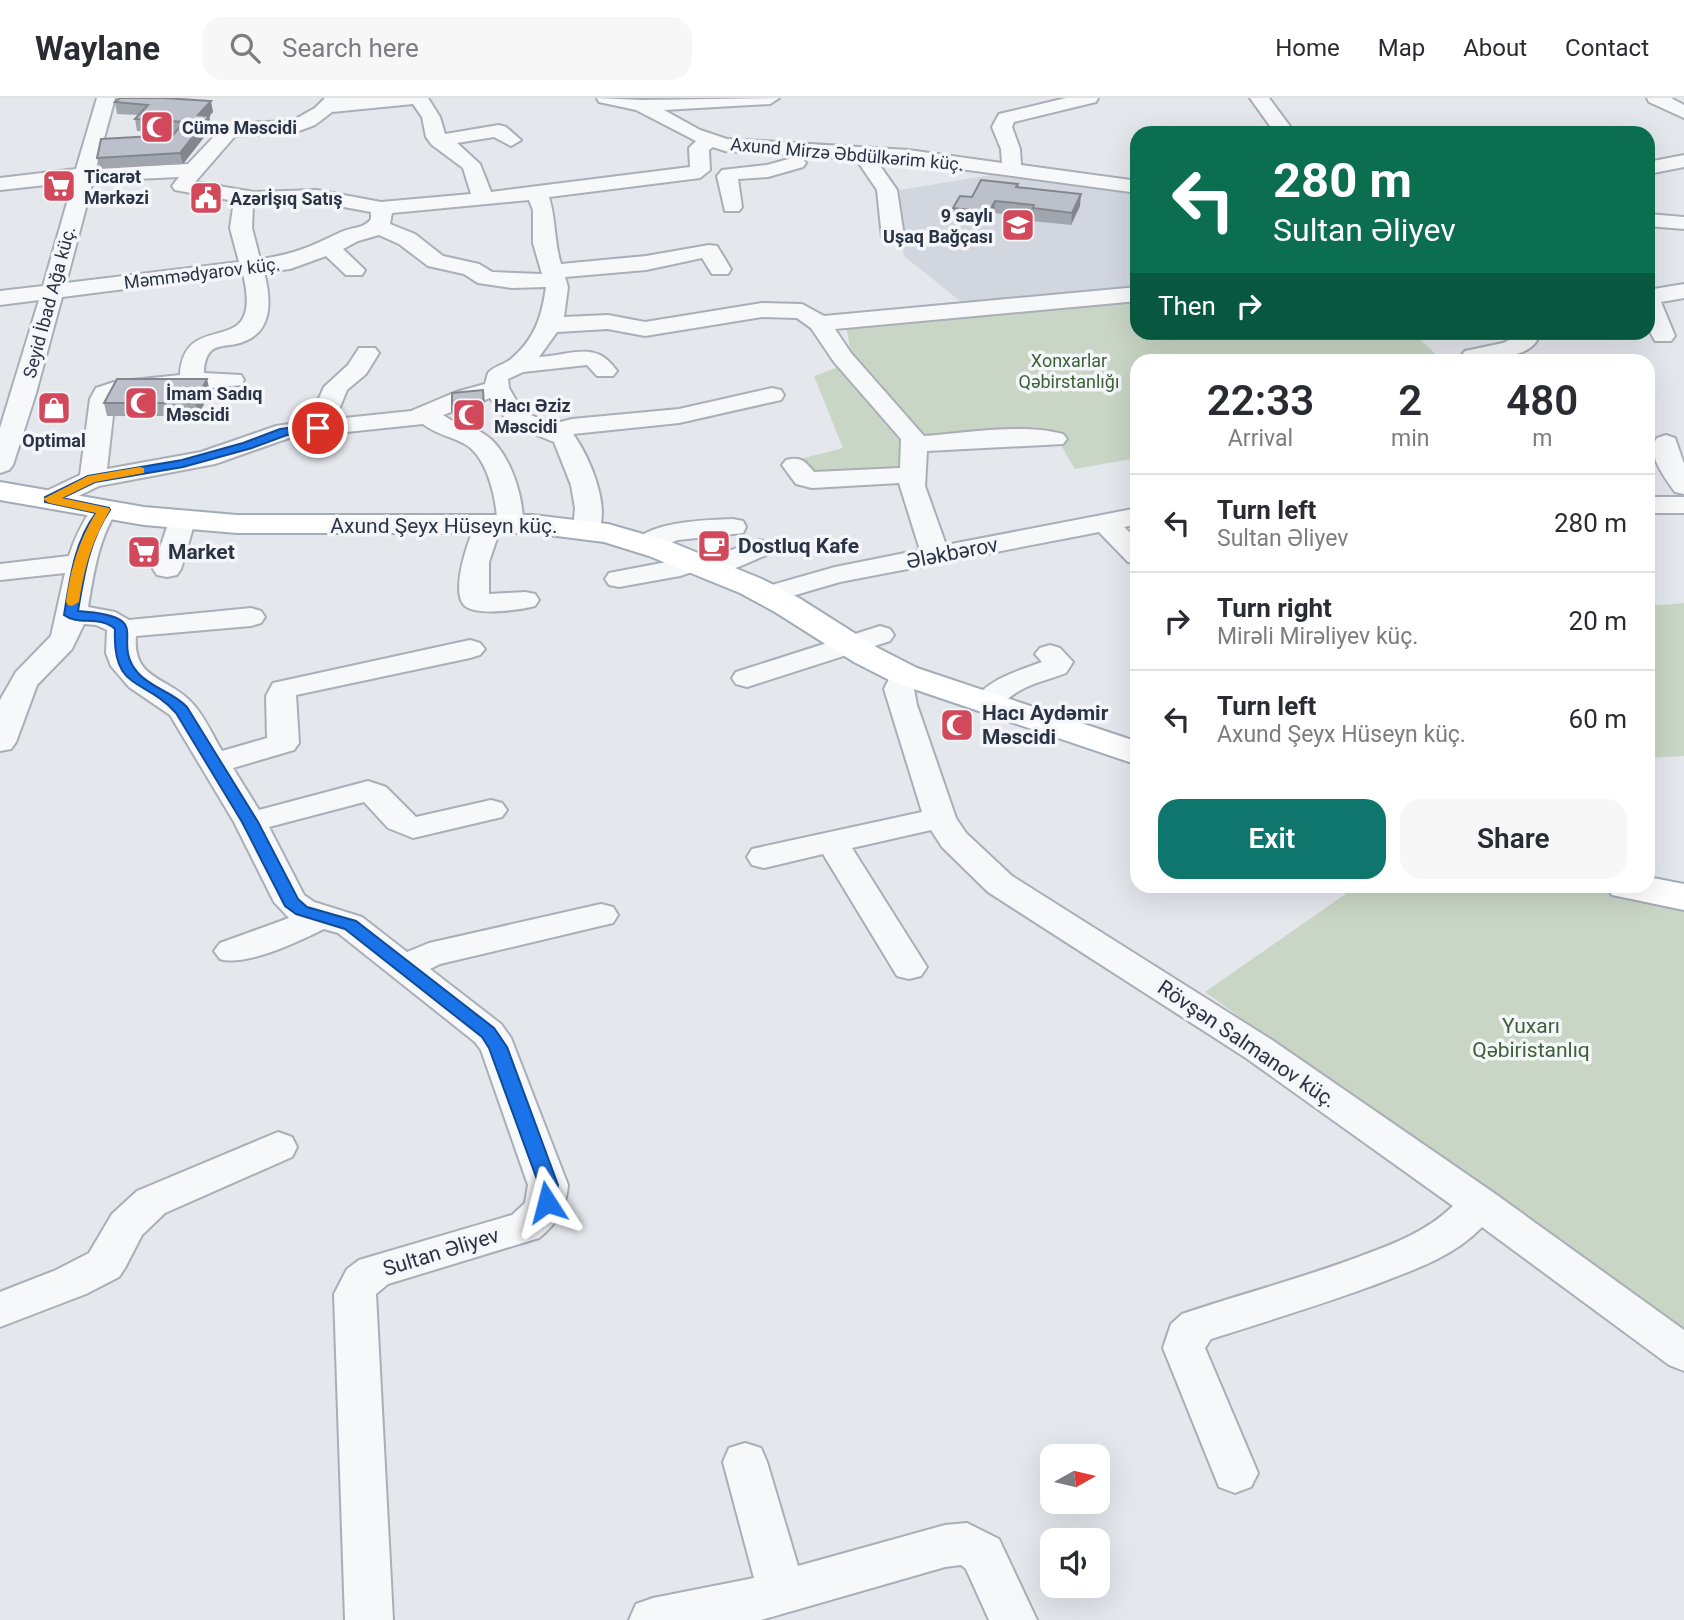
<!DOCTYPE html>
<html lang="en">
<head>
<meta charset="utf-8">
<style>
  body { margin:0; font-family:Roboto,sans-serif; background:#f7f7f7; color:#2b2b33; height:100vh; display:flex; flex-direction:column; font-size:26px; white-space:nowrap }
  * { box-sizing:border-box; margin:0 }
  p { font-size:23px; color:#7c7c81 }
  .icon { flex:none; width:38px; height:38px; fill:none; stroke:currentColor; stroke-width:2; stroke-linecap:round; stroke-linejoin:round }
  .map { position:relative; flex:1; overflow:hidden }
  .details { position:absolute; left:1130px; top:256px; width:525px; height:539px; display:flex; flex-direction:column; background:#fff; border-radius:21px; box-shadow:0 7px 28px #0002 }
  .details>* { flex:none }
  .guide { position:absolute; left:1130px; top:28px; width:525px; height:214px; border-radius:21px; box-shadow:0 7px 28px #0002; background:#0b6e4f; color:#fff; overflow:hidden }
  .needle { width:46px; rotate:82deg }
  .tools { position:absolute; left:1040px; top:1346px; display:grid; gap:14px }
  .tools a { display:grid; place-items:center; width:70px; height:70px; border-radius:14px; background:#fff; box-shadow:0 7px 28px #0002; font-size:35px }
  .pin { position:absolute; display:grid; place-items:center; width:60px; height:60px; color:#fff; margin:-30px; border:4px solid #fff; border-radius:50%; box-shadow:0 2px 7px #0007 }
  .me { position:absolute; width:77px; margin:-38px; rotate:351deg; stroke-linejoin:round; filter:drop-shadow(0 0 5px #0008) }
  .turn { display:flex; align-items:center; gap:24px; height:147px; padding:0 28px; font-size:32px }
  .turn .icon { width:91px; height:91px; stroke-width:2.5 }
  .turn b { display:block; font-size:49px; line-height:60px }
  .then { display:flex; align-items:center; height:66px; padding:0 28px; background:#0003; gap:14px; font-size:26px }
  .eta { display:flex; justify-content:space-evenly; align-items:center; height:119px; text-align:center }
  .eta b { font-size:42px; font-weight:600; line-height:49px }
  .cta { display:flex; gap:14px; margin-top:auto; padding:14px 28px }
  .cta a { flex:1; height:80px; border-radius:21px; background:#0f766e; color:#fff; font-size:28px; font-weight:600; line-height:80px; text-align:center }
  .cta a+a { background:#f7f7f7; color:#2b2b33 }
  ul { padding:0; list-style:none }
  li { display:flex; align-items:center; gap:21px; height:98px; padding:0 28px; border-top:2px solid #e1e1e2 }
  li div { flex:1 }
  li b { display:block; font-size:26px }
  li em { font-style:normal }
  header { display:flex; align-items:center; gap:42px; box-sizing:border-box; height:98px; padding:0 35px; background:#fff; border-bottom:2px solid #e1e1e2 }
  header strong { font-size:33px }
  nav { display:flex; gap:38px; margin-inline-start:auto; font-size:24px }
  .search { width:490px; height:63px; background:#f7f7f7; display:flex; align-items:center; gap:18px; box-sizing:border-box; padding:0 24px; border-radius:21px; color:#7c7c81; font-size:26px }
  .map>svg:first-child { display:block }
</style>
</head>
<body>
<header>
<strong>Waylane</strong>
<div class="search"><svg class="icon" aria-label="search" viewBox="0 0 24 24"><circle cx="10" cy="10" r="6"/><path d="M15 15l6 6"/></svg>Search here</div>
<nav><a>Home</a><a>Map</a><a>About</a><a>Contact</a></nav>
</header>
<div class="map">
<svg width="1684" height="1522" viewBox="0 0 1684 1522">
  <rect width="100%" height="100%" fill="#e4e7ec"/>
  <path fill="#d2d6de" d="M991,77l146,18v97l-172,15 -61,-49 -10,-65z"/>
  <path fill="#c9d6c5" d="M1137,200l1,34 275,1 29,27h-304l-1,98 -62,11 -20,-34 -146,7 -9,31 -88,4 -12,-18 43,-11 -29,-72 38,-14 -6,-38z
    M1684,505v153l-35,2v-152z
    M1357,788h24l7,3 4,-3h187l105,21v428l-479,-343z"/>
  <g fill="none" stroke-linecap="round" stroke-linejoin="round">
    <defs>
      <path id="minor" d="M97,0h18l-19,70 92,-4 34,-36 23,-5 47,-2 23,-13 10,-10h103l12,19 5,17 54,-9 7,2 15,13 -10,6 -17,-9 -37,6 23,21 11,28 199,-25 -1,-19 7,-7 -60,-31 -37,-8 -2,-4 45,2 137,-2 -9,6 -106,6 36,20 27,9 181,11 94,13 -1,-14 -9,-22 7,-13 67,-16h32l-2,4 -82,20 -2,5 8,22 1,16 117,16v12l-230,-31 -32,-2 21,30 7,47 -3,5h-16l-3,-5 -5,-47 -21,-31 -131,-8 -12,-4 -4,3 1,20 -10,8 -151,19c7,22 5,45 12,67l85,-8 63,-11 8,1 14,23 -3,5h-16l-10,-16 -56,12 -81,7 3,10 -4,30 44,-2 37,7 117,-19 40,1 22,12 314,-29v14l-303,28 16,24 73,83c42,-3 98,-13 139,-2l4,5 -4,5 -136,7 -2,35 21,59 192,-37v16l-14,3 14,13v24l-10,-2 -29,-30 -259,50 -72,21 -10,-2 -4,-6 4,-6 77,-22 85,-17 -21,-67 -87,5 -16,-4 -14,-19 4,-5c15,-4 19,1 28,12l86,-4 1,-29 -67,-77 -23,-34 -14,-10 -35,-1 -117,19 -37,-7 -51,3 -18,25c32,-1 56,-18 78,14l-4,5h-16l-10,-11 -64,7 -15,7 1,9 8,14 11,12 25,10 19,-5 107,-10 93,-21 9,2 3,5 -3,5 -102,23 -106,11c16,22 40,76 23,101l-10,2 -10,-2 -3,-6 2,-21 -4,-23 -17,-43 -44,-18 -20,-26 -47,17c13,10 28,10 41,19 25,16 39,60 39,89l-4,6 -9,2 -10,-2 -11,33v32l36,-2 10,2 4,6 -4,6c-15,4 -58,10 -70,0 -16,-13 5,-75 15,-89h17c-2,-23 -11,-63 -34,-74 -14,-7 -27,-9 -40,-19l-134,14 -74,26 -116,22 -41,20 -9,2 -9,-2 -4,-6 4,-6 40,-19 10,-76 6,-11 18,-6 66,-7c4,-70 85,-10 63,-101l-181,23 -26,96 -23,72 -4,5 -9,3v-45l39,-128 -39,5v-14l43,-5 30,-104 -73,8v-12l76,-9zM413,6l9,13 4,20 6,8 31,23 8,26 -90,8 -64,-12 -63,2 -59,-10 40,-46 61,-4 19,-7 17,-13zM179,79l-7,9 3,4 59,11 -4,27 9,34 -173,21 27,-102zM529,102l4,10v33l9,31 -50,-2 -13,-8 -36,-8 -28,-22 -25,-10 2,-11zM317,104l54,10v7c-7,10 -19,8 -30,13 -29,14 -48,23 -81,27l-8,-31 1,-24zM379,137l20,9 29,22 36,8 14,9 34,5 34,-1c-4,29 -11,52 -35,72 -7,6 -17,7 -23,14l-3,11 -29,8 -45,19 -76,8 12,-29 19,-16 13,-21 -4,-5h-16l-11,17 -24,22 -15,34 -33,5 -75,26 -94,17 8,-71 126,-13 3,-5 -3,-5 -37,-2c0,-7 1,-15 6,-21 6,-7 17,-6 26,-8 37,-8 36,-42 28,-72l26,-3 36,-13 20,19h16l3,-5 -22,-21 15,-8z
        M1250,0h19l26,35h-20z
        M1647,0h24l13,7v13l-35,-16z
        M1684,57v12l-36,7v-12z
        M796,59l7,2 3,4 -3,4 -35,10 -30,2 4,28 -3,4h-14l-8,-35 5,-6 45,-5z
        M1648,116l36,3v12l-36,-3z
        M1684,186v14l-23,4 14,34 -4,5h-16l-7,-13v-38z
        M1515,234h24c0,27 -55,28 -75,28l-3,-4 4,-5 38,-8 12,-6z
        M1666,337l9,3 9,26v30l-9,-2c-10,-14 -29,-38 -18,-54z
        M1648,399h36v16h-36z
        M104,404l9,2 4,6c-19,31 -23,62 -29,97l27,5 14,8 122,-12 10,3 4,6 -4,6 -10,3 -115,10c-4,45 34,41 57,68 12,13 20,32 29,47l45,-13 -1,-42 7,-13 197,-43 10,3 5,6 -5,6 -10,3 -174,37 3,48 -5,7 -61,18 26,42 109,-29 18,6 30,30 75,-17 11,3 5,7 -5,7 -89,21 -25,-10 -24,-26 -95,25 35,68 10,7 48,15 45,35 22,-9 172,-39 12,3 5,8 -5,8 -173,41 -10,5 71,55 10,14 57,147c-2,22 -11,39 -29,53l-151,46 -12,10 17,326h-48l-11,-326 13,-25 12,-9 153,-45 13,-12 3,-18 -47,-135 -6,-8 -137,-109 -14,-4c-25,12 -77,38 -104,30l-6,-8 6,-8 69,-25 -15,-16 -40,-80 -64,-107 -41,-28 -18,-21 -5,-13 1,-23 -11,-5 -12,-1 -12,25 -35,36 -21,57 -5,7 -11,2v-51l16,-28 35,-36 14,-63 -65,7v-16l69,-8c6,-19 14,-35 26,-52z
        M182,415l9,2 4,6 -14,48 -4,6 -10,2 -10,-2 -4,-6 16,-48 4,-6z
        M733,421l10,2 3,6 -3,6 -65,7 -32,12 -10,-2 -4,-6c17,-23 75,-24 101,-25z
        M759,442l10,2 4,6 -4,6c-17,6 -60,30 -74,17l-15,5 -61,11 -10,-2 -4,-6 4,-6 63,-12 19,-8 10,2 3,5z
        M880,528l10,3 4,6 -4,6 -143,46 -11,-3 -4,-6 4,-6z
        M1050,547l10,3 13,14 -7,11c-15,6 -34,10 -47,18 -17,10 -22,24 -44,18l-4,-6c17,-24 44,-31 71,-41l-7,-8 5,-6z
        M905,568l11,3 4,6 -6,14 3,16 39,113 10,15 46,43 260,164 222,153 190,137v41l-15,-6 -187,-138c-31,32 -72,44 -113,60 -52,19 -105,35 -158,52l-6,9 53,125 -7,14 -16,6 -16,-6 -56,-139 8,-24 11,-10c56,-19 113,-34 168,-54 38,-14 74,-26 103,-54l-207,-148 -258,-166 -46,-45 -11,-17 -79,18 75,119 -6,9 -12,3 -12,-3 -74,-122 -59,14 -12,-3 -5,-8 5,-8 170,-37 -38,-123 10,-20z
        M278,1034l14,5 5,10 -5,10 -127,56 -23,22 -17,33 -6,9 -33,17 -86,33v-35l56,-22 33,-17 23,-39 25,-23z
        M745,1345l16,5 6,14 31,104 147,-41 22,-2 32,16 38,81h-48l-23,-51 -5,-4 -16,2 -184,53h-132l7,-16 17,-6 101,-20 -31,-116 6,-14z"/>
      <path id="major" d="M0,384l144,25 93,8h296l75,9 63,18 91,37 37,19 79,50 39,20 221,74v23l-245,-83 -39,-20 -79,-50 -35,-19 -91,-37 -45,-14 -71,-9h-296l-93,-8 -144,-25z
        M1648,779l36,7v26l-72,-15 -6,-9h42z"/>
    </defs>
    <use href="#minor" stroke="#a9aeb7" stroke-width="4"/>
    <use href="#major" stroke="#a3abb8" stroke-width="4"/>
    <use href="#minor" fill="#f7f8fa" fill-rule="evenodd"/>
    <use href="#major" fill="#fff" fill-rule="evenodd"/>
  </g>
  <path fill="#a1a5ae" d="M120,0l93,14 -4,4 3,11 -29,37 -83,5 -3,-11 76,-23 2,-2 -38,-2 -2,-12 3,-4 -21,-1 -2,-12z
    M1018,86v3l62,19 -9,19 -39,-4v-4l-38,-4 -6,11 -35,-4v-12l19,-11z
    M483,292l2,32 -31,2 -2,-13z
    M210,294l-12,24h-91l-3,-13z"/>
  <path fill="#83868d" d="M211,3l2,11 -4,4 3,11 -29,37 -3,-11 18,-38z
    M1081,96l-1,12 -9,19 1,-12z
    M995,103l-1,12 -6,11 1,-12z
    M207,281l3,13 -12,24 -3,-13z"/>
  <path fill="#bbc0ca" stroke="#83868d" stroke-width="2" d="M120,0h44l47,3 -13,14 11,1 -29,37 -83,5 4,-19 72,-4 11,-13 -49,-3 13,-14 -33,-3z
    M981,82l37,4 -2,3 65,7 -9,19 -39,-5 1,-3 -39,-4 -6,11 -36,-4 7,-12 12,1z
    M117,281h90l-12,24h-91z
    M483,292l1,18 -32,3v-18z"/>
  <path fill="#1a73e8" stroke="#114b97" stroke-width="2" d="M318,326l4,2v5l-35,4 -35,13 -69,19 -88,15 -33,16 47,10 1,2c-21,31 -26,65 -32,101 81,6 30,27 60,62 13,15 35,19 49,34l71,115 40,77 9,8 49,14 138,107 13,19 51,138 -4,22 -7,2 -7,-2 -2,-5 1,-17 -50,-137 -7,-11 -137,-108 -49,-15 -11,-8 -43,-84 -66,-109c-32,-36 -64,-21 -61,-84 -15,-14 -37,-3 -51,-14 6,-36 10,-73 32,-102l-51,-11v-5l43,-21 94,-16 61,-17 37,-14z"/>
  <path fill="#f59e0b" d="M140,369l4,1v5l-49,9 -33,16 47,10 1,2c-19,33 -25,56 -31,92l-7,4 -4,-1 -2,-3c5,-33 12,-60 30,-89l-47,-10 -6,-4 45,-23z"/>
  <defs>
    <symbol id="mosque-square" viewBox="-11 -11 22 22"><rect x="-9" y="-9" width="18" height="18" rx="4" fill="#d1495b" stroke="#f4f6f9"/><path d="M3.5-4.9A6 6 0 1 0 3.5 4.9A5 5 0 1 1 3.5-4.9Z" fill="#fff"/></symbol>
    <symbol id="supermarket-square" viewBox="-11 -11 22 22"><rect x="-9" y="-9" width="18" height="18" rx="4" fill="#d1495b" stroke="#f4f6f9"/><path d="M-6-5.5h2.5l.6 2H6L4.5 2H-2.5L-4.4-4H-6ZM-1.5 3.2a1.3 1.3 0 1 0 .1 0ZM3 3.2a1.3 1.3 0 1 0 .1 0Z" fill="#fff"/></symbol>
    <symbol id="civic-square" viewBox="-11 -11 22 22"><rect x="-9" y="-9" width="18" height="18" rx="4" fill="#d1495b" stroke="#f4f6f9"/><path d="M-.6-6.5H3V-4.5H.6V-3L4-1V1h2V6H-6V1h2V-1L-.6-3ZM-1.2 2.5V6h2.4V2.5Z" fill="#fff"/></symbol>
    <symbol id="school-square" viewBox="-11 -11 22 22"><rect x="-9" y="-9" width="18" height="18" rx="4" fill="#d1495b" stroke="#f4f6f9"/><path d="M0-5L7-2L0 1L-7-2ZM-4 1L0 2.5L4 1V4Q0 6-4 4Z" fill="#fff"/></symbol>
    <symbol id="shop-square" viewBox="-11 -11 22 22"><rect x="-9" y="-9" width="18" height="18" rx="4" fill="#d1495b" stroke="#f4f6f9"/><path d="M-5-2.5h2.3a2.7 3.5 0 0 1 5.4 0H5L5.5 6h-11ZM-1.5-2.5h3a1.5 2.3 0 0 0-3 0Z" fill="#fff"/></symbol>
    <symbol id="cafe-square" viewBox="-11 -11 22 22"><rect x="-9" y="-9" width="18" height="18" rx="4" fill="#d1495b" stroke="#f4f6f9"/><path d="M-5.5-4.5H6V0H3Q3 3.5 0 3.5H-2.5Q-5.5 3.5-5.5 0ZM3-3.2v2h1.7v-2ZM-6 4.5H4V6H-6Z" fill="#fff"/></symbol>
  </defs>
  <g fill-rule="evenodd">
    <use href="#mosque-square" x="138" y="10" width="38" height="38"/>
    <use href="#supermarket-square" x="40" y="69" width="38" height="38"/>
    <use href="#civic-square" x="187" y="81" width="38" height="38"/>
    <use href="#school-square" x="999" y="108" width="38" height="38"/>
    <use href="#mosque-square" x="122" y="286" width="38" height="38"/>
    <use href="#shop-square" x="35" y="291" width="38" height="38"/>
    <use href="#mosque-square" x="450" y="298" width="38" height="38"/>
    <use href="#cafe-square" x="695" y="429" width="38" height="38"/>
    <use href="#supermarket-square" x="125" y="435" width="38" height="38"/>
    <use href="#mosque-square" x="938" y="608" width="38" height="38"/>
  </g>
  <g text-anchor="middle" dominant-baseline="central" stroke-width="7" stroke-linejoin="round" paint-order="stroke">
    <g font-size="18" font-weight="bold" fill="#2b3445" stroke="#f4f6f9" text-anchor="start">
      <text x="182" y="29">Cümə Məscidi</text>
      <text x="84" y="78">Ticarət<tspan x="84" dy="21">Mərkəzi</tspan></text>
      <text x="230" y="100">Azərİşıq Satış</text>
      <text x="993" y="117" text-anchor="end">9 saylı<tspan x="993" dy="21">Uşaq Bağçası</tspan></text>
      <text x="166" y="295">İmam Sadıq<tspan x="166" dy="21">Məscidi</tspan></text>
      <text x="494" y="307">Hacı Əziz<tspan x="494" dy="21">Məscidi</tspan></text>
      <text x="54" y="342" text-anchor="middle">Optimal</text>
    </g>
    <g font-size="18" fill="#2b3445" stroke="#f4f6f9">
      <text transform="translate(847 56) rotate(5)">Axund Mirzə Əbdülkərim küç.</text>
      <text transform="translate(202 175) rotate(-7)">Məmmədyarov küç.</text>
      <text transform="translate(49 204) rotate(-75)">Seyid İbad Ağa küç.</text>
    </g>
    <g font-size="18" fill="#3f6138" stroke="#f4f6f9">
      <text x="1069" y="262">Xonxarlar<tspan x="1069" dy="21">Qəbirstanlığı</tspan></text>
    </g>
    <g font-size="21" fill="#2b3445" stroke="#f4f6f9">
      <text x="444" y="428">Axund Şeyx Hüseyn küç.</text>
      <text transform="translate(952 455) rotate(-11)">Ələkbərov</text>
      <text transform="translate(1247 946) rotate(34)">Rövşən Salmanov küç.</text>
      <text transform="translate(441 1154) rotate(-17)">Sultan Əliyev</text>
    </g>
    <g font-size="21" font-weight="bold" fill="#2b3445" stroke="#f4f6f9" text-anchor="start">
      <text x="738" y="448">Dostluq Kafe</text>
      <text x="168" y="454">Market</text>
      <text x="982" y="615">Hacı Aydəmir<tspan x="982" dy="24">Məscidi</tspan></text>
    </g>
    <g font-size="21" fill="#3f6138" stroke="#f4f6f9">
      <text x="1531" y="928">Yuxarı<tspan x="1531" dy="24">Qəbiristanlıq</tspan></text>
    </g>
  </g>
</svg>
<div class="tools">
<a><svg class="needle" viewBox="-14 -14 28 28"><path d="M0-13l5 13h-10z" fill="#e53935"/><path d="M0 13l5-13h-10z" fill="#7c7c81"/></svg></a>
<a><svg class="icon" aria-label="sound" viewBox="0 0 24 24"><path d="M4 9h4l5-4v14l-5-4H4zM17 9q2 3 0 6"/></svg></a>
</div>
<div class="pin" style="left:318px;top:330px;background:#d93025"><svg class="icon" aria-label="arrive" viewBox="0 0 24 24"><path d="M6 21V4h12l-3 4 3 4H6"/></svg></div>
<svg class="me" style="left:547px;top:1104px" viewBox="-20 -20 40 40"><path d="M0-17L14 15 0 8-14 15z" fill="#1a73e8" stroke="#fff" stroke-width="4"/></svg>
<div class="guide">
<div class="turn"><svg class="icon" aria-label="left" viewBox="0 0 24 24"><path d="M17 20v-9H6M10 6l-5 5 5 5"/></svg><div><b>280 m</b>Sultan Əliyev</div></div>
<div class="then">Then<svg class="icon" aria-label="right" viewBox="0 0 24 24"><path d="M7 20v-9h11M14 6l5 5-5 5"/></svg></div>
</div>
<section class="details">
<div class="eta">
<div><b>22:33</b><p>Arrival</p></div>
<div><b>2</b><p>min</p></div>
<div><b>480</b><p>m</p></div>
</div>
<ul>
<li><svg class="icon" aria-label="left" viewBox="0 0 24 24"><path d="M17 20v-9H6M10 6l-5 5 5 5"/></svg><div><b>Turn left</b><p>Sultan Əliyev</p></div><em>280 m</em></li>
<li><svg class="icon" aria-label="right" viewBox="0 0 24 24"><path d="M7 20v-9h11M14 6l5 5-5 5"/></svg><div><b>Turn right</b><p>Mirəli Mirəliyev küç.</p></div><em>20 m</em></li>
<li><svg class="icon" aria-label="left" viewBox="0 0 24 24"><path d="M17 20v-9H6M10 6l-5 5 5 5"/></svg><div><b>Turn left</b><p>Axund Şeyx Hüseyn küç.</p></div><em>60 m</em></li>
</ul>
<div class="cta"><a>Exit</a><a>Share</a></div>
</section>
</div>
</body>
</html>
